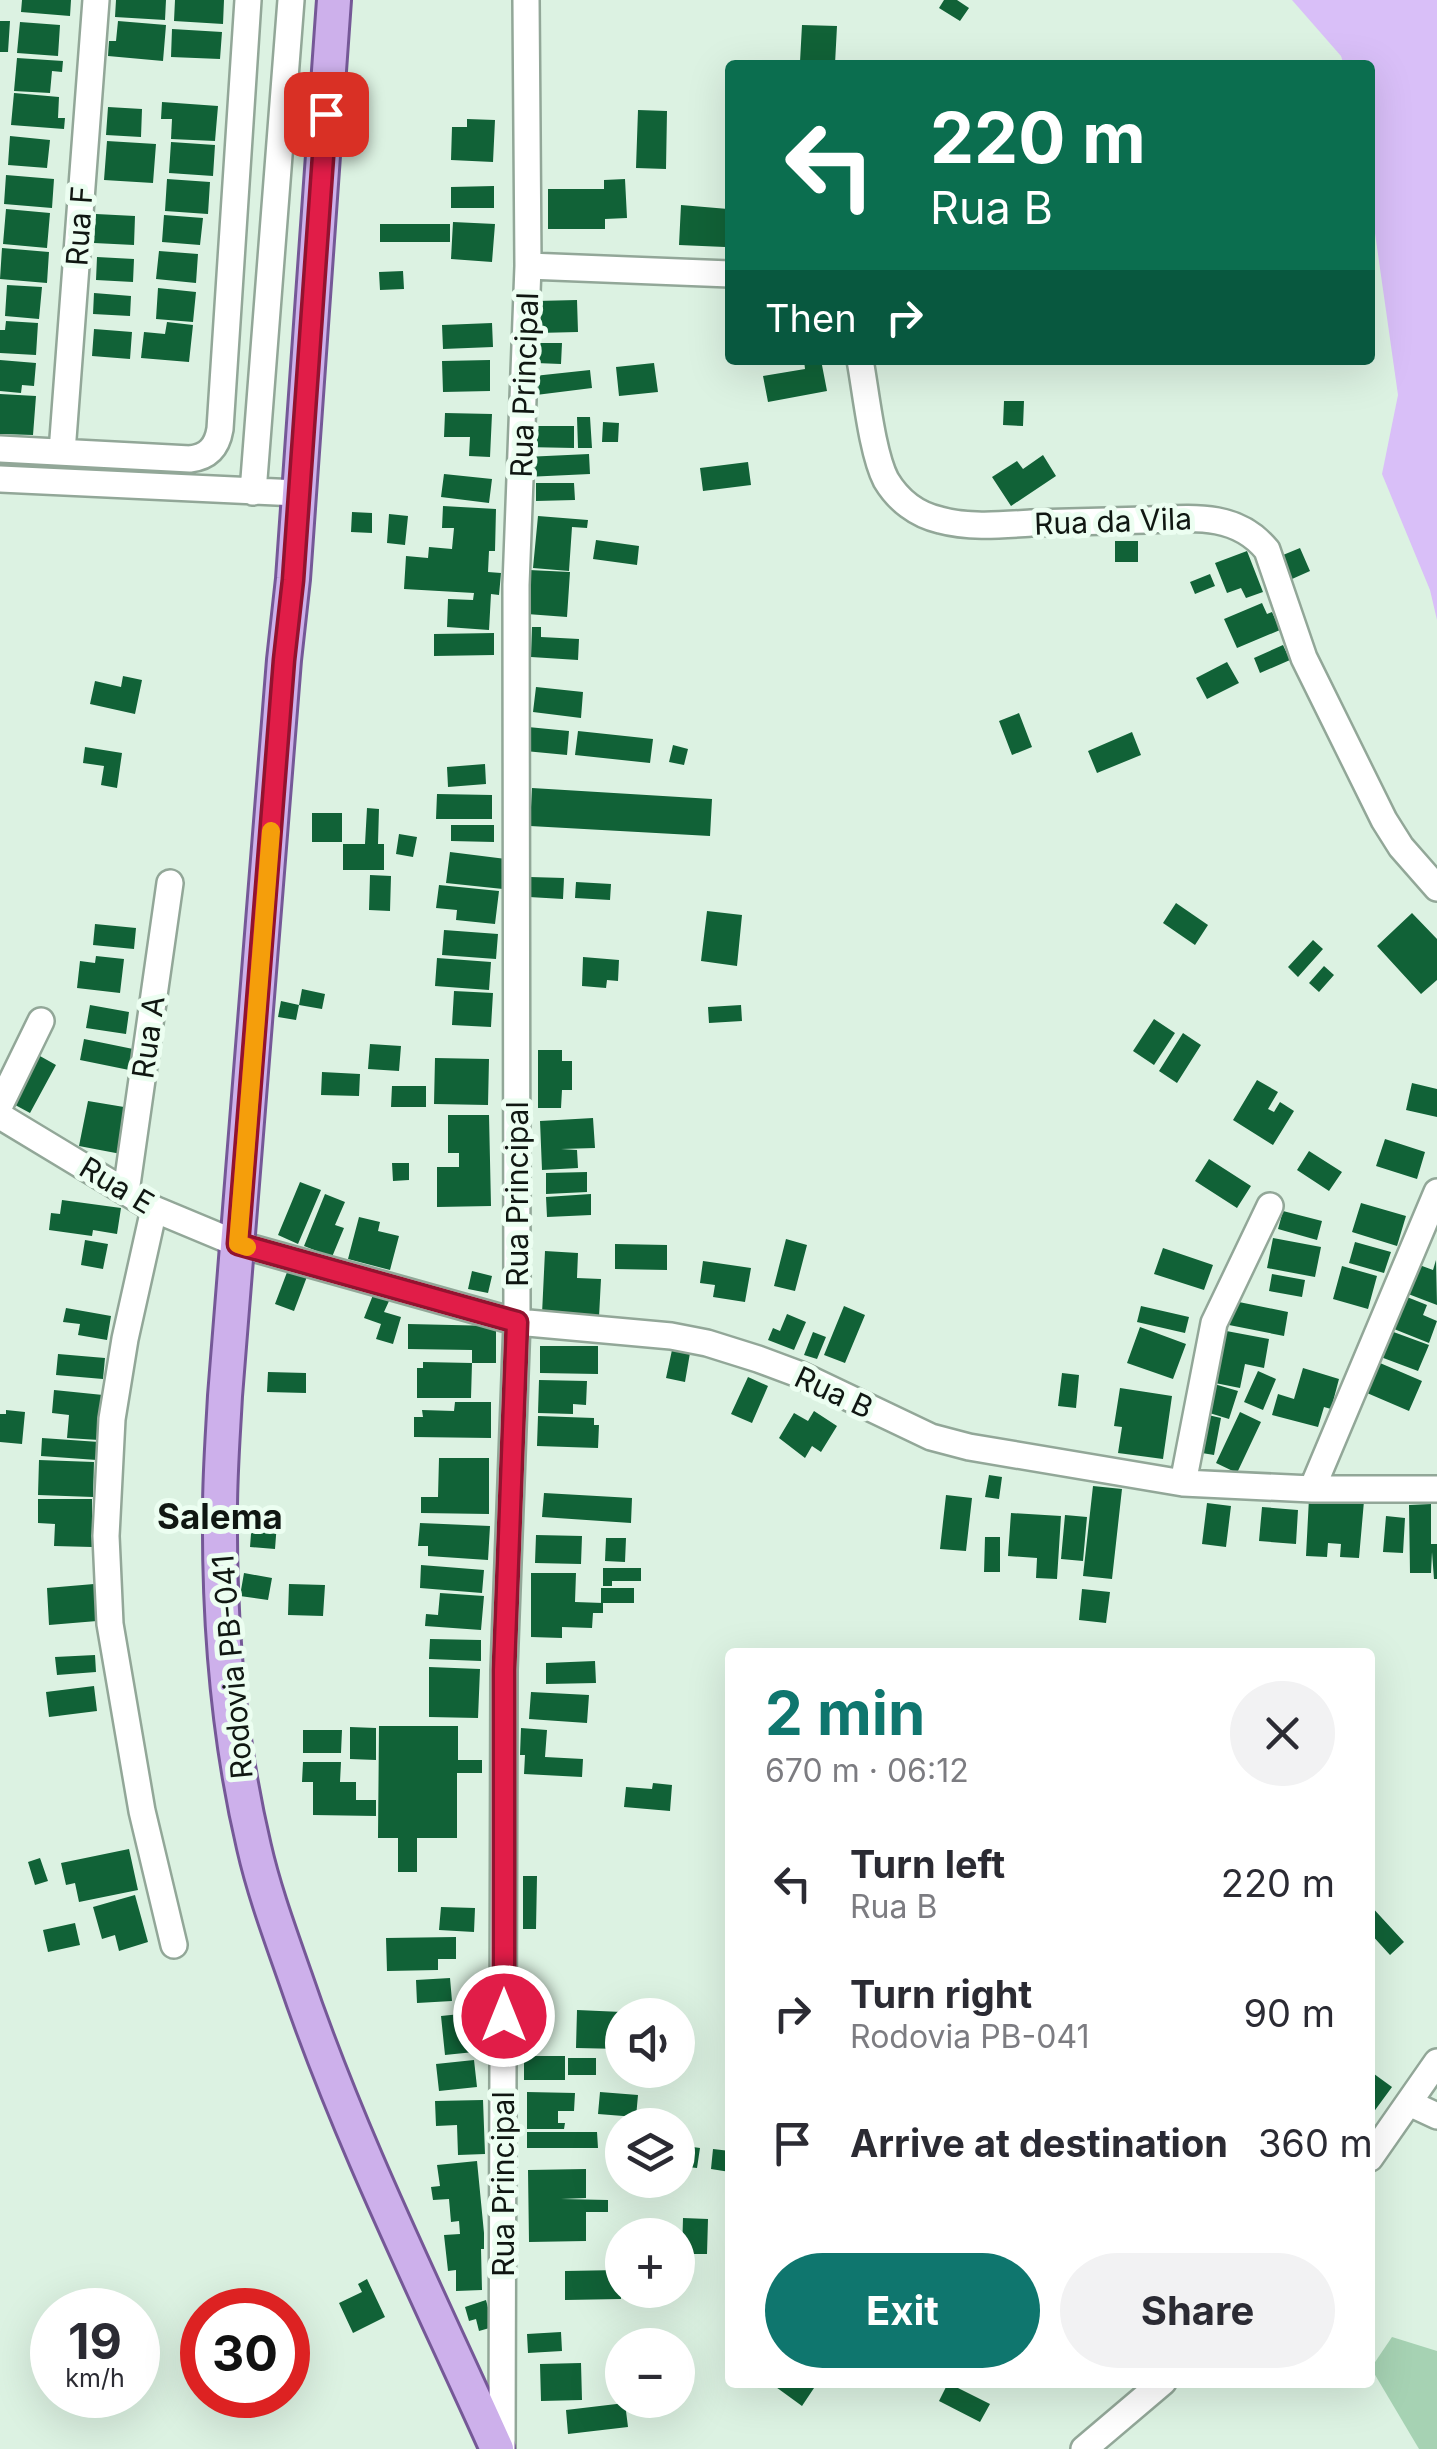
<!DOCTYPE html>
<html lang="en">
<head>
<meta charset="utf-8">
<style>
  body { margin:0; font-family:Inter,sans-serif; background:#f2f2f3; color:#2b2b33; height:100vh; display:flex; flex-direction:column; font-size:38px; white-space:nowrap }
  * { box-sizing:border-box; margin:0 }
  p { font-size:32px; color:#7c7c81 }
  .icon { flex:none; width:55px; height:55px; fill:none; stroke:currentColor; stroke-width:2; stroke-linecap:round; stroke-linejoin:round }
  .map { position:relative; flex:1; overflow:hidden }
  .side { position:absolute; left:725px; top:1648px; width:650px; height:740px; display:flex; flex-direction:column; background:#fff; border-radius:10px; box-shadow:0 10px 40px #0002 }
  .side>* { flex:none }
  .top-card { position:absolute; left:725px; top:60px; width:650px; height:305px; border-radius:10px; box-shadow:0 10px 40px #0002; background:#0b6e4f; color:#fff; overflow:hidden }
  .tools { position:absolute; left:605px; top:1998px; display:grid; gap:20px }
  .tools a { display:grid; place-items:center; width:90px; height:90px; border-radius:50%; background:#fff; box-shadow:0 10px 40px #0002; font-size:50px }
  .speed { position:absolute; left:30px; top:2288px; display:flex; gap:20px; font-size:50px; font-weight:700; text-align:center }
  .speed>* { display:grid; place-content:center; width:130px; height:130px; border-radius:50%; background:#fff; box-shadow:0 10px 40px #0002; line-height:1 }
  .speed small { font-size:25px; font-weight:400 }
  .speed .limit { border:15px solid #d22; background:#fff; color:#111 }
  .pin { position:absolute; display:grid; place-items:center; width:85px; height:85px; color:#fff; margin:-42px; border-radius:20px; box-shadow:0 5px 15px #0006 }
  .me { position:absolute; width:110px; margin:-55px; rotate:0deg; stroke-linejoin:round; filter:drop-shadow(0 0 8px #0008) }
  .turn { display:flex; align-items:center; gap:35px; height:210px; padding:0 40px; font-size:45px }
  .turn .icon { width:130px; height:130px; stroke-width:2.5 }
  .turn b { display:block; font-size:70px; line-height:85px }
  .then { display:flex; align-items:center; height:95px; padding:0 40px; background:#0003; gap:20px; font-size:38px }
  .round { display:grid; place-items:center; flex:none; width:105px; height:105px; border-radius:52px; background:#f2f2f3 }
  .head { display:flex; align-items:center; justify-content:space-between; height:170px; padding:0 40px }
  h1 { font-size:60px; font-weight:700; line-height:75px; color:#0f766e }
  .cta { display:flex; gap:20px; margin-top:auto; padding:20px 40px }
  .cta a { flex:1; height:115px; border-radius:60px; background:#0f766e; color:#fff; font-size:40px; font-weight:700; line-height:115px; text-align:center }
  .cta a+a { background:#f2f2f3; color:#2b2b33 }
  ul { padding:0; list-style:none }
  li { display:flex; align-items:center; gap:30px; height:130px; padding:0 40px }
  li div { flex:1 }
  li b { display:block; font-size:38px }
  li em { font-style:normal }
  .map>svg:first-child { display:block }
</style>
</head>
<body>
<div class="map">
<svg width="1437" height="2449" viewBox="0 0 1437 2449">
  <rect width="100%" height="100%" fill="#dcf2e2"/>
  <path fill="#a6d2b3" d="M1392,2337l45,14v98h-18l-48,-81z"/>
  <path fill="#d9bff8" d="M1292,0h145v620l-7,-30 -48,-116 16,-79 -28,-197v-133h-26l-3,-9z"/>
  <path fill="#116237" d="M22,0h49l-1,16 -49,-4z
    M116,0h50l-1,20 -50,-3z
    M175,0h49l-1,24 -49,-3z
    M944,0h13l12,8 -9,13 -21,-13z
    M0,21h10l-2,31h-8z
    M118,21l48,4 -3,36 -55,-5 1,-15h7z
    M20,22l40,3 -2,31 -41,-3z
    M802,25l35,1 -2,38 -35,-2z
    M172,29l50,3 -2,27 -49,-2z
    M17,58l46,3 -1,11 -10,-1 -2,22 -36,-2z
    M14,93l45,4 -1,21h7l-1,11 -53,-4z
    M162,102l56,4 -3,35 -44,-2 1,-20h-11z
    M108,107l34,2 -1,28 -35,-2z
    M638,110l29,1 -1,58 -30,-1z
    M467,119l28,1 -2,42 -42,-2 1,-33h15z
    M10,136l40,4 -3,28 -39,-3z
    M107,141l49,3 -3,39 -49,-3z
    M171,142l44,3 -2,31 -44,-3z
    M6,175l48,4 -2,29 -48,-4z
    M167,179l43,3 -2,32 -43,-3z
    M625,179l2,39 -22,1v10h-57v-40h56v-9z
    M494,186v22h-43v-21z
    M681,205l47,4 -3,38 -46,-2z
    M6,209l44,4 -3,35 -44,-4z
    M96,214l39,2 -1,29 -40,-2z
    M164,215l39,3 -3,27 -38,-3z
    M453,222l42,2 -3,38 -41,-3z
    M380,224h70v18h-70z
    M2,248l47,4 -2,31 -47,-4z
    M159,251l39,3 -2,29 -40,-4z
    M97,257l37,2 -1,23 -37,-2z
    M403,271l1,18 -24,1 -1,-18z
    M7,285l35,2 -3,32 -34,-3z
    M158,288l38,4 -3,30 -37,-3z
    M94,293l37,3 -1,20 -37,-2z
    M577,300l1,32 -41,1 -1,-32z
    M6,321l32,2 -2,32 -36,-2v-23h5z
    M167,322l26,3 -4,37 -48,-4 3,-26 21,2z
    M492,323l1,24 -50,2 -1,-24z
    M94,329l38,3 -2,27 -38,-3z
    M536,343h26l-1,21 -25,-1z
    M0,360l36,3 -2,23 -12,-1 -1,8 -21,-2z
    M490,360v31l-47,1 -1,-31z
    M804,360h17l6,31 -59,11 -5,-26 42,-7z
    M654,363l4,29 -39,4 -3,-29z
    M590,370l2,18 -56,7 -2,-19z
    M0,394l36,2 -3,39 -33,-1z
    M1004,401h20l-1,25 -20,-1z
    M445,413l47,1 -2,43 -21,-1 1,-19h-26z
    M577,417h13l2,31h-14z
    M603,422l16,1 -1,19h-16z
    M525,426h49v22l-49,-1z
    M589,454l1,20 -64,3 -1,-20z
    M1043,455l13,21 -45,30 -19,-29 25,-16 6,8z
    M748,462l3,23 -48,6 -3,-23z
    M444,474l48,5 -3,24 -48,-6z
    M536,483h38l1,17 -39,1z
    M443,506l53,3 -1,42h-6l-1,21 13,1 -2,22 -8,-1 -2,36 -42,-3 1,-28 25,1 1,-7 -70,-4 2,-33 22,2 1,-11 23,2 2,-21h-12z
    M352,512l20,1v20l-21,-1z
    M389,514l19,2 -3,29 -18,-2z
    M538,516l50,4 -1,8 -15,-1 -3,44 -36,-3z
    M596,540l43,6 -2,19 -44,-6z
    M1115,541h23v21h-23z
    M1300,548l10,23 -18,8 -9,-24z
    M1247,551l16,41 -17,6 -5,-10 -14,5 -12,-30z
    M529,570l41,2 -3,45 -40,-3z
    M1210,574l5,12 -20,8 -5,-12z
    M1262,603l5,11 5,-2 8,18 -43,18 -13,-29z
    M532,627h9v10l38,2 -1,21 -47,-3z
    M494,633v22l-60,1v-22z
    M1283,645l7,15 -30,13 -6,-15z
    M1227,662l12,21 -32,16 -11,-21z
    M123,676l19,4 -7,34 -45,-10 5,-23 26,6z
    M536,687l47,5 -2,26 -48,-6z
    M1019,713l13,34 -20,8 -13,-34z
    M528,727l41,4 -2,24 -42,-4z
    M578,731l75,8 -3,24 -75,-8z
    M1132,732l9,23 -44,18 -9,-22z
    M673,745l15,4 -4,16 -15,-3z
    M85,747l37,6 -5,35 -16,-3 3,-19 -21,-3z
    M485,764l1,20 -38,3 -1,-20z
    M532,788l180,11 -2,37 -180,-10z
    M437,794l55,1v24h-56z
    M367,808l12,1 -1,35h6v26h-41v-26h22z
    M312,813h30v29h-30z
    M451,825h43v17l-43,-1z
    M399,834l18,3 -4,20 -17,-3z
    M450,852l56,7 -3,30 -57,-6z
    M370,875l21,1 -1,35 -21,-1z
    M530,877l34,1 -1,21 -34,-2z
    M576,882l35,2 -1,16 -35,-2z
    M439,885l60,6 -4,33 -39,-4 1,-10 -21,-2z
    M1176,903l32,22 -13,20 -32,-22z
    M707,911l35,4 -5,51 -36,-5z
    M1412,913l25,26v41l-16,14 -44,-48z
    M95,924l41,4 -2,21 -41,-4z
    M444,930l54,4 -2,25 -54,-4z
    M1313,940l10,9 -25,28 -10,-10z
    M96,956l28,3 -4,34 -43,-5 3,-27 15,2z
    M583,957l36,3 -1,21 -11,-1 -1,8 -24,-2z
    M437,958l54,4 -2,28 -54,-4z
    M1324,966l10,9 -15,17 -10,-9z
    M302,989l23,5 -3,15 -23,-4z
    M454,991l39,2 -2,34 -39,-2z
    M281,1001l18,4 -3,15 -18,-3z
    M90,1005l39,7 -3,22 -40,-6z
    M741,1005l1,16 -33,2 -1,-16z
    M1154,1019l21,14 -21,32 -21,-14z
    M1183,1033l18,12 -24,38 -18,-12z
    M84,1039l54,11 -4,21 -54,-11z
    M370,1044l31,2 -2,25 -31,-2z
    M538,1050h24v11h10v29h-10l-1,18h-23z
    M31,1051l25,14 -26,48 -24,-13z
    M435,1058l54,1 -1,46 -54,-1z
    M322,1072l38,2 -1,22 -38,-1z
    M1257,1080l21,12 -10,17 6,3 6,-10 14,9 -21,34 -40,-25z
    M1412,1083l25,6v28l-31,-7z
    M392,1086h34v21h-35z
    M88,1101l42,7 -9,46 -42,-8z
    M448,1115h41l2,91 -54,1v-40h22v-14h-11z
    M593,1118l2,30 -34,1 16,1 1,18 -36,2 -2,-49z
    M1385,1139l40,13 -8,27 -41,-13z
    M1309,1151l33,21 -13,19 -32,-21z
    M1209,1159l42,27 -14,22 -42,-27z
    M392,1163h17v17l-16,1z
    M587,1172v20l-41,2v-21z
    M300,1182l21,8 -23,54 -20,-9z
    M325,1194l20,8 -10,23 9,3 -12,29 -28,-11z
    M591,1194v21l-44,2 -1,-20z
    M62,1200l59,8 -4,26 -24,-4 -1,6 -43,-6 2,-17 9,1z
    M1361,1203l45,13 -9,30 -45,-14z
    M1283,1211l39,10 -5,19 -39,-11z
    M359,1217l21,5 -2,9 21,5 -9,34 -42,-11z
    M1273,1238l48,9 -6,30 -48,-9z
    M786,1239l21,6 -12,46 -21,-5z
    M85,1240l23,4 -5,25 -22,-4z
    M1355,1242l36,10 -7,21 -35,-10z
    M615,1244l52,1v25l-52,-1z
    M1163,1248l50,17 -9,25 -50,-16z
    M545,1251l33,2 -1,25 24,1 -2,38 -57,-3z
    M1436,1260l1,45 -34,-13 11,-29 19,7z
    M703,1261l48,7 -6,34 -32,-5 2,-12 -15,-2z
    M1342,1266l35,10 -9,33 -35,-10z
    M289,1267l19,7 -14,37 -19,-7z
    M472,1271l20,5 -4,17 -20,-4z
    M1272,1274l33,6 -3,17 -33,-6z
    M373,1295l16,6 -5,11 17,5 -8,27 -17,-5 5,-15 -17,-6z
    M1402,1295l25,10 -4,10 14,6 -8,22 -40,-16z
    M1234,1301l54,11 -4,24 -55,-11z
    M844,1306l21,9 -20,48 -21,-8z
    M1141,1306l48,11 -4,16 -48,-11z
    M66,1308l45,8 -4,24 -29,-5 2,-11 -17,-2z
    M787,1314l19,8 -12,28 -26,-10 5,-12 7,3z
    M408,1324l88,2v37h-24v-13l-64,-1z
    M1140,1327l46,17 -13,35 -46,-16z
    M1221,1330l48,9 -5,29 -19,-4 -5,24 -30,-6z
    M1388,1330l41,15 -11,26 -40,-15z
    M813,1332l13,5 -9,22 -13,-4z
    M540,1346h58v28l-58,-1z
    M672,1350l18,3 -5,29 -19,-4z
    M58,1354l47,4 -2,21 -47,-4z
    M423,1362l49,1 -1,35h-54v-30h6z
    M1380,1363l42,18 -13,30 -42,-18z
    M1303,1368l36,11 -8,30 -7,-2 -6,20 -46,-12 6,-21 16,5z
    M1258,1371l18,8 -13,31 -19,-8z
    M268,1372l38,1v20l-39,-1z
    M1062,1373l17,2 -3,33 -18,-2z
    M748,1377l20,9 -16,37 -21,-9z
    M539,1380l48,1 -1,24 -13,-1v10l-35,-1z
    M1211,1383l27,8 -9,28 -26,-8z
    M1120,1388l52,8 -9,63 -45,-6 4,-26 -8,-1z
    M54,1390l49,5 -4,45 -32,-2 2,-23 -17,-2z
    M455,1402h36v36l-77,-1v-20h9l-1,-7 32,1z
    M6,1410l19,2 -3,32 -22,-2v-28h6z
    M814,1411l23,15 -16,26 -9,-6 -7,12 -26,-20 15,-25 14,8z
    M1240,1412l21,10 -24,51 -21,-10z
    M1204,1414l17,4 -7,37 -18,-3z
    M538,1416l56,2v7h5l-1,23 -61,-2z
    M42,1438l57,4 -2,18 -56,-4z
    M439,1458h50v56l-68,-1v-16h17z
    M39,1460l55,2 -1,35 -55,-2z
    M989,1475l13,2 -3,22 -14,-2z
    M1093,1486l29,3 -10,90 -29,-3z
    M544,1493l88,5 -1,25 -89,-6z
    M946,1495l26,3 -6,53 -26,-2z
    M1309,1498l55,3 -5,57 -19,-1 1,-13 -13,-1 -1,14 -21,-1z
    M38,1499h54v48l-38,-1 1,-22 -17,-1z
    M1207,1503l24,3 -5,41 -24,-3z
    M1431,1504v40h6v35h-3l-2,-27 -1,21h-21l-1,-68z
    M1262,1507l36,3 -2,34 -37,-3z
    M1011,1513l50,3 -4,63 -21,-1 1,-20 -29,-2z
    M1065,1515l22,2 -4,44 -22,-2z
    M1386,1516l19,2 -2,35 -20,-1z
    M252,1521l25,2 -2,26 -25,-2z
    M420,1523l70,3 -2,34 -60,-4v-10h-10z
    M536,1535l46,1 -1,28 -46,-1z
    M985,1537h15v35h-16z
    M606,1538h20l-1,24 -20,-1z
    M421,1565l63,5 -2,23 -62,-5z
    M603,1568h38v13h-29v5h-9z
    M244,1573l28,5 -4,22 -28,-4z
    M531,1573h45l-1,29 28,1v10h-10l-1,15 -30,-1v11l-31,-1z
    M94,1584l3,37 -48,4 -2,-37z
    M289,1584l36,1 -2,31 -35,-1z
    M601,1588h33v15h-33z
    M1082,1589l28,3 -4,31 -27,-3z
    M440,1593l44,3 -3,34 -56,-4 1,-12 12,1z
    M430,1639l51,1v21l-52,-2z
    M95,1655l1,17 -39,3 -2,-18z
    M595,1661l1,22 -50,1v-21z
    M429,1667l51,2 -2,49 -49,-1z
    M94,1686l3,25 -48,6 -3,-25z
    M531,1692l58,3 -2,28 -58,-4z
    M379,1726h79v34h24v13h-25v65h-40v34h-19v-34h-20z
    M350,1727l26,1v32l-26,-1z
    M521,1728l26,2 -2,27 38,2 -1,18 -58,-3 1,-19h-5z
    M303,1730h39l-1,23h-38z
    M303,1762h38l-1,20h16v18h20v16l-63,-1v-33h-11z
    M653,1783l19,2 -2,26 -46,-4 2,-20 26,2z
    M129,1849l9,41 -59,12 -4,-19 -9,2 -5,-22z
    M40,1858l8,23 -13,4 -7,-23z
    M523,1876h14l-1,53h-13z
    M135,1895l13,47 -29,9 -4,-16 -13,4 -9,-32z
    M1370,1905l34,37 -14,13 -20,-22z
    M441,1907l34,1 -1,24 -35,-2z
    M75,1923l5,22 -32,7 -5,-22z
    M456,1937v22h-18v11l-51,1 -1,-33z
    M450,1978l2,23 -35,2 -1,-23z
    M577,2010l45,2v37l-46,-1z
    M470,2013l4,39 -29,3 -4,-39z
    M524,2056h41v24h-41z
    M568,2058h28v17h-28z
    M474,2060l3,27 -38,4 -3,-27z
    M1370,2071l22,16 -22,30z
    M527,2092l48,1 -1,18h-16v12h7l-1,6h-37z
    M600,2092l38,3 -2,22 -38,-3z
    M483,2100l2,54 -27,1 -1,-30 -21,1 -1,-25z
    M527,2132h70l1,16h-71z
    M678,2145l22,3 -3,20 -19,-2z
    M713,2149l17,2v21l-19,-3z
    M477,2161l7,72v16h-3l1,41 -26,1v-21l-8,1 -4,-36 16,-1 -1,-13 -8,1 -2,-23 -16,1 -2,-13 9,-1 -3,-21z
    M586,2169v29l-25,1 47,1v12h-22v29l-57,1 -1,-72z
    M683,2218l25,1 -1,35h-25z
    M620,2270l1,29 -56,1v-29z
    M367,2279l18,38 -32,16 -14,-30 23,-11 -4,-8z
    M486,2300l7,27 -14,4 -3,-12 -7,2 -4,-14z
    M561,2332l1,19 -34,2 -1,-19z
    M581,2363l1,37 -41,1 -1,-37z
    M769,2382h49l-16,24z
    M948,2383l42,21 -10,18 -41,-21z
    M625,2403l3,24 -60,7 -2,-24z"/>
  <g fill="none" stroke-linecap="round" stroke-linejoin="round">
    <defs>
      <path id="minor" d="M528,266l202,8
        M860,360c6,32 12,93 26,120 12,20 31,35 54,40 29,8 61,5 91,3 39,-1 77,-2 115,-3 45,-2 90,-8 121,30l37,108 80,162 17,27 36,41
        M0,449l190,10c18,-2 27,-12 30,-30l28,-429
        M62,452l34,-452
        M0,479l298,14
        M253,492l38,-492
        M0,1105l41,-84
        M0,1116l154,93 84,35 279,78 154,14 36,7 51,16 43,16 130,62 38,10 214,36 129,6h125
        M126,1192l44,-309
        M154,1209l-29,130 -13,80 -6,117 4,88 32,187 32,134
        M1183,1483l31,-160 56,-117
        M1312,1489l125,-297
        M1409,2103l28,13
        M1370,2158l67,-96
        M502,2449l2,-779 13,-348 -1,-737 12,-319 -2,-266
        M1084,2449l79,-67"/>
      <path id="major" d="M334,0l-41,579 -9,81 -59,736c-2,38 -5,76 -5,114 -1,113 8,227 34,337 10,44 26,87 41,130 55,162 132,316 202,472"/>
    </defs>
    <use href="#minor" stroke="#92a798" stroke-width="30"/>
    <use href="#major" stroke="#755897" stroke-width="38"/>
    <use href="#minor" stroke="#fff" stroke-width="25"/>
    <use href="#major" stroke="#cdb0eb" stroke-width="32"/>
  </g>
  <g fill="none" stroke-linecap="round" stroke-linejoin="round">
    <defs>
      <path id="route" d="M326,114l-33,466 -9,80 -46,584 279,78 -13,348v346"/>
    </defs>
    <use href="#route" stroke="#92132f" stroke-width="25"/>
    <use href="#route" stroke="#e11d48" stroke-width="18"/>
    <path stroke="#f59e0b" stroke-width="18" d="M247,1247l-9,-3 33,-413"/>
  </g>
  <g text-anchor="middle" dominant-baseline="central" stroke-width="10" stroke-linejoin="round" paint-order="stroke">
    <g font-size="30" fill="#101712" stroke="#ecfef1">
      <text transform="translate(79 226) rotate(-86)">Rua F</text>
      <text transform="translate(524 385) rotate(-88)">Rua Principal</text>
      <text transform="translate(1113 521) rotate(-2)">Rua da Vila</text>
      <text transform="translate(148 1037) rotate(-82)">Rua A</text>
      <text transform="translate(117 1185) rotate(31)">Rua E</text>
      <text transform="translate(517 1194) rotate(-90)">Rua Principal</text>
      <text transform="translate(834 1392) rotate(25)">Rua B</text>
      <text transform="translate(232 1667) rotate(-95)">Rodovia PB-041</text>
      <text transform="translate(503 2184) rotate(-90)">Rua Principal</text>
    </g>
    <g font-size="35" font-weight="bold" fill="#101712" stroke="#ecfef1">
      <text x="220" y="1516">Salema</text>
    </g>
  </g>
</svg>
<div class="tools">
<a><svg class="icon" aria-label="sound" viewBox="0 0 24 24"><path d="M4 9h4l5-4v14l-5-4H4zM17 9q2 3 0 6"/></svg></a>
<a><svg class="icon" aria-label="layers" viewBox="0 0 24 24"><path d="M12 4l9 5-9 5-9-5zM3 14l9 5 9-5"/></svg></a>
<a>+</a>
<a>−</a>
</div>
<div class="speed"><div>19<small>km/h</small></div><div class="limit">30</div></div>
<div class="pin" style="left:326px;top:114px;background:#d93025"><svg class="icon" aria-label="arrive" viewBox="0 0 24 24"><path d="M6 21V4h12l-3 4 3 4H6"/></svg></div>
<svg class="me" style="left:504px;top:2016px" viewBox="-20 -20 40 40"><circle r="17" fill="#e11d48" stroke="#fff" stroke-width="3"/><path d="M0-11L8 9 0 5-8 9z" fill="#fff"/></svg>
<div class="top-card">
<div class="turn"><svg class="icon" aria-label="left" viewBox="0 0 24 24"><path d="M17 20v-9H6M10 6l-5 5 5 5"/></svg><div><b>220 m</b>Rua B</div></div>
<div class="then">Then<svg class="icon" aria-label="right" viewBox="0 0 24 24"><path d="M7 20v-9h11M14 6l5 5-5 5"/></svg></div>
</div>
<section class="side">
<div class="head"><div><h1>2 min</h1><p>670 m · 06:12</p></div><a class="round"><svg class="icon" aria-label="close" viewBox="0 0 24 24"><path d="M6 6l12 12M18 6L6 18"/></svg></a></div>
<ul>
<li><svg class="icon" aria-label="left" viewBox="0 0 24 24"><path d="M17 20v-9H6M10 6l-5 5 5 5"/></svg><div><b>Turn left</b><p>Rua B</p></div><em>220 m</em></li>
<li><svg class="icon" aria-label="right" viewBox="0 0 24 24"><path d="M7 20v-9h11M14 6l5 5-5 5"/></svg><div><b>Turn right</b><p>Rodovia PB-041</p></div><em>90 m</em></li>
<li><svg class="icon" aria-label="arrive" viewBox="0 0 24 24"><path d="M6 21V4h12l-3 4 3 4H6"/></svg><div><b>Arrive at destination</b></div><em>360 m</em></li>
</ul>
<div class="cta"><a>Exit</a><a>Share</a></div>
</section>
</div>
</body>
</html>
